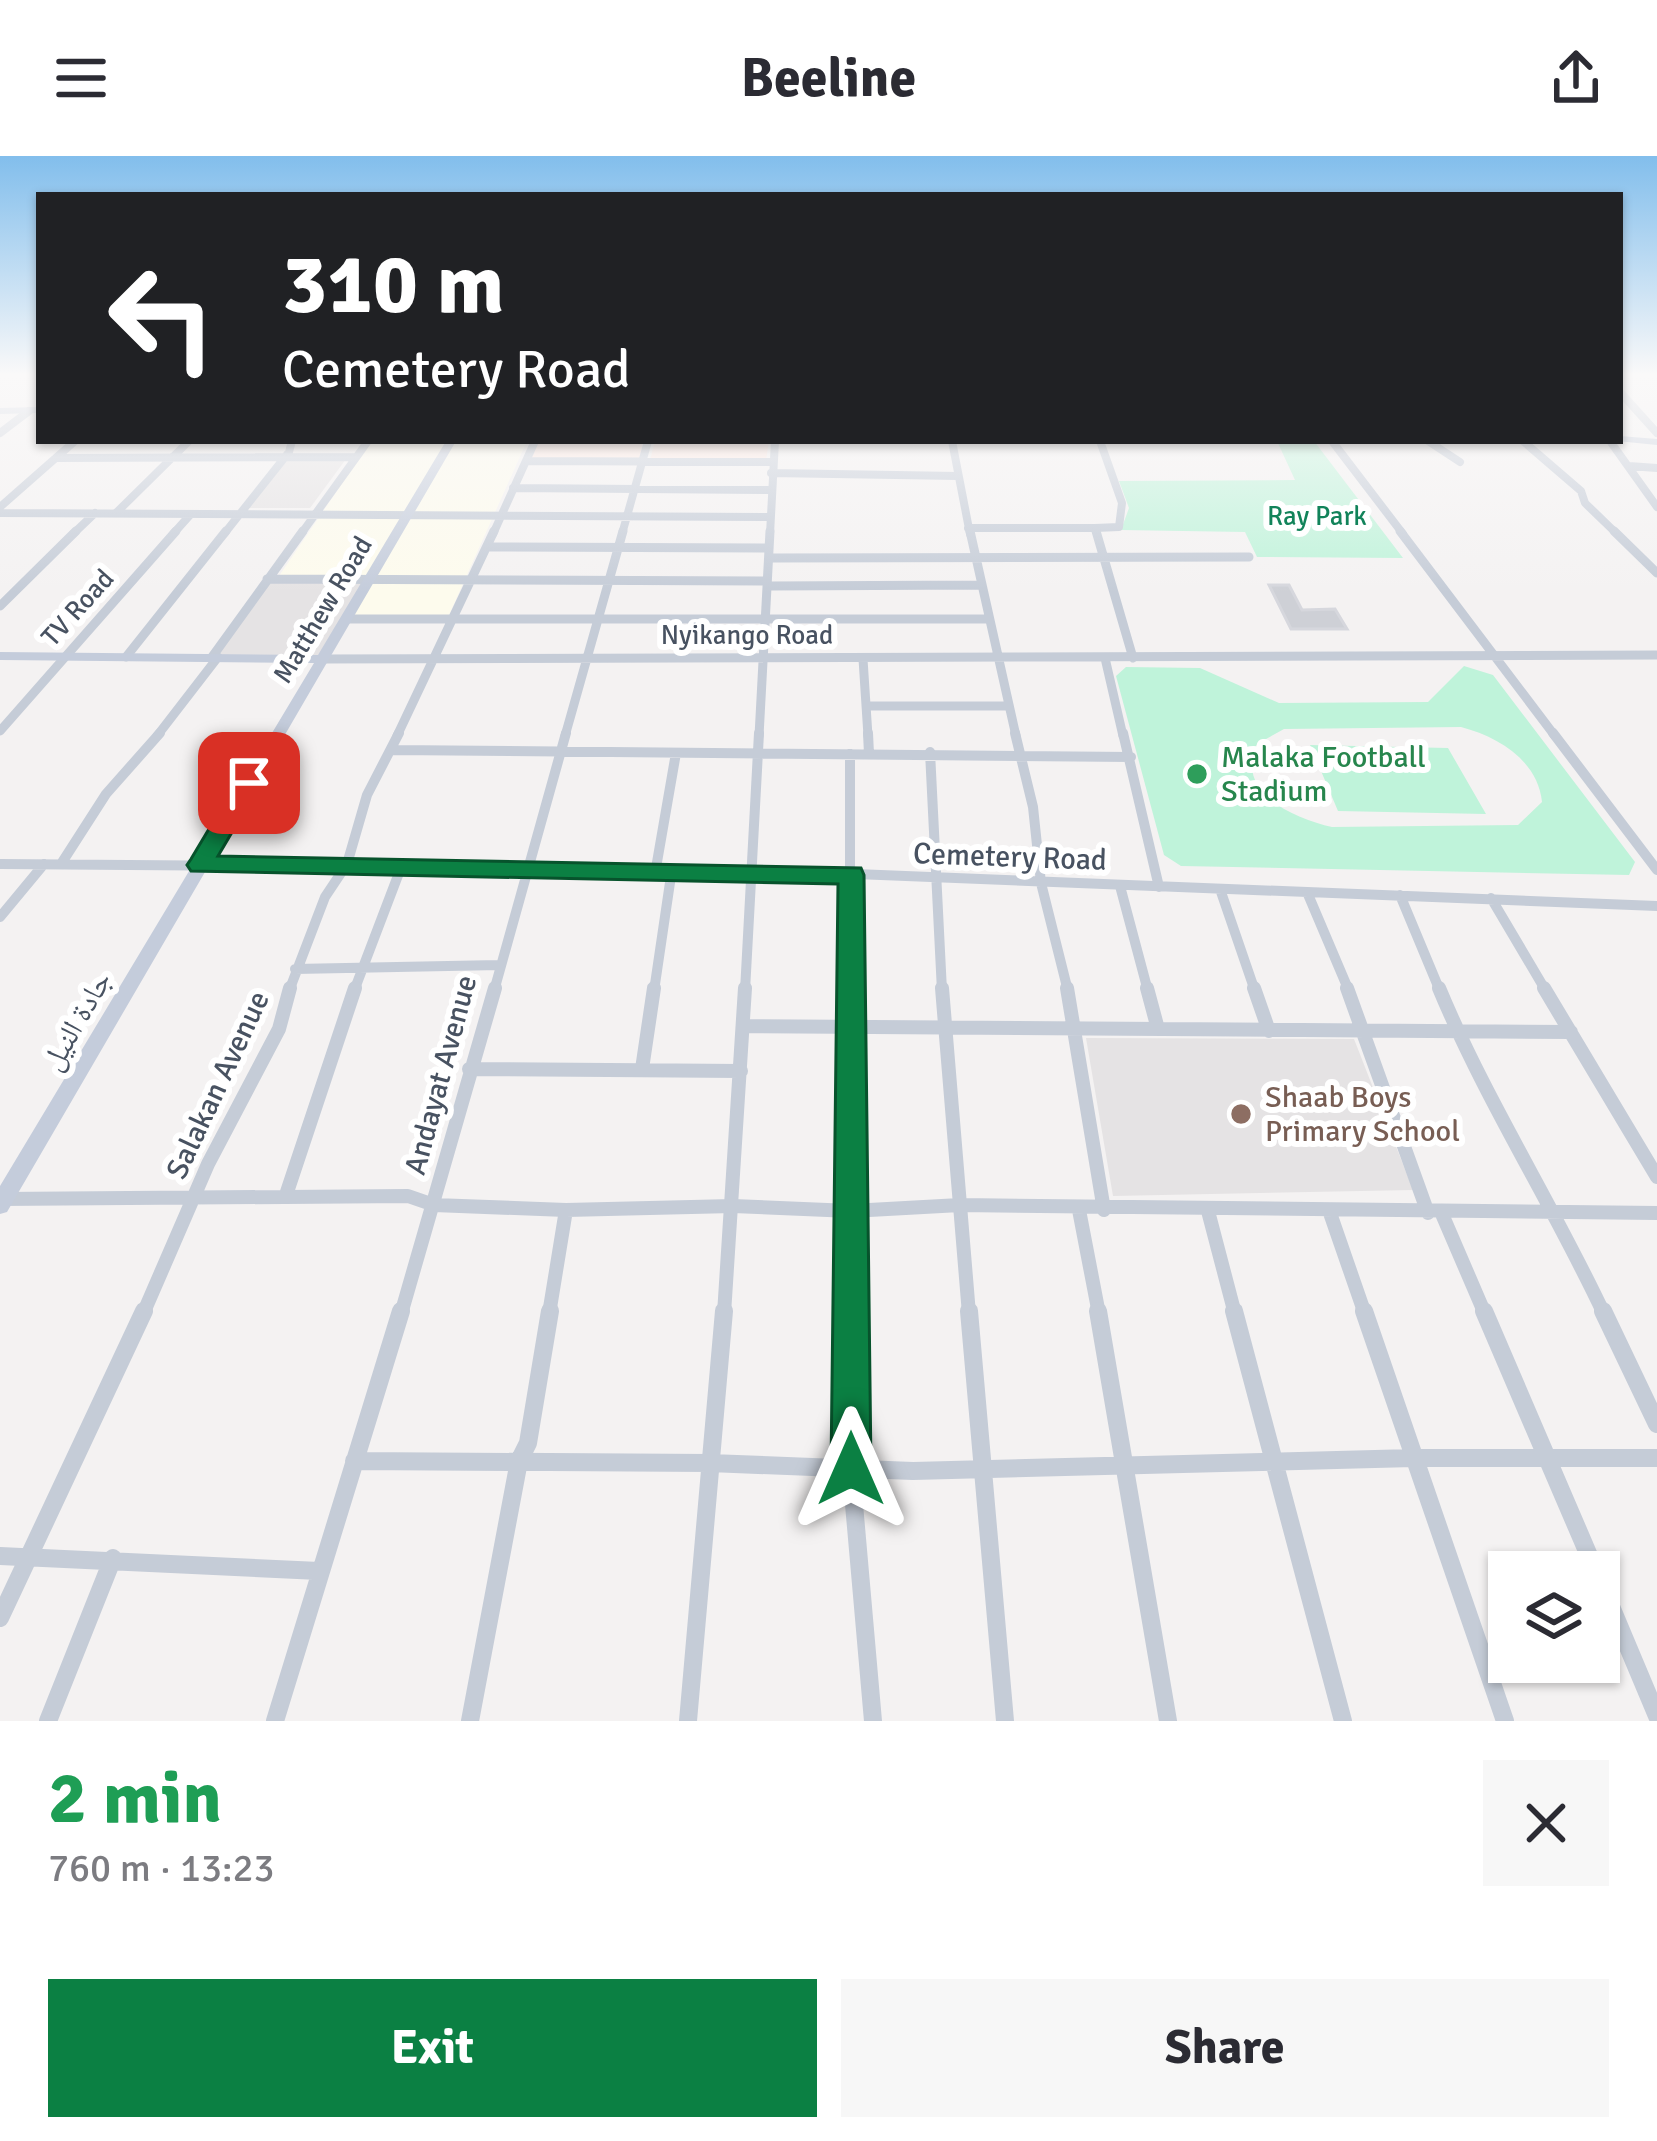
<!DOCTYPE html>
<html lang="en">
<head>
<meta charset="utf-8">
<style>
  body { margin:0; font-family:Signika,"Noto Naskh Arabic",sans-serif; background:#f7f7f7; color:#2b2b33; height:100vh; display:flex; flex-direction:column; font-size:45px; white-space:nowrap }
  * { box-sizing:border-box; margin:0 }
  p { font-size:39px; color:#7c7c81 }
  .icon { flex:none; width:66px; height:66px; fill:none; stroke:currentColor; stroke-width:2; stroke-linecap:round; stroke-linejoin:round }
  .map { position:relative; height:1565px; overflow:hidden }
  .panel { display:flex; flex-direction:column; background:#fff; flex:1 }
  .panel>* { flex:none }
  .guide { position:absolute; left:36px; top:36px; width:1587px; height:252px; border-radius:0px; box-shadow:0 3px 9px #0004; background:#202124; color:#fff; overflow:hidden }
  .buttons { position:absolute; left:1488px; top:1395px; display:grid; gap:24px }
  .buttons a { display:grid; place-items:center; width:132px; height:132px; border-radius:0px; background:#fff; box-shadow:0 3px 9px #0004; font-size:60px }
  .pin { position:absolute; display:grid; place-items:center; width:102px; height:102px; color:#fff; margin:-51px; border-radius:24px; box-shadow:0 6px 18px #0006 }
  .me { position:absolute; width:132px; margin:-66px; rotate:0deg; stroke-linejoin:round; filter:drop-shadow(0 0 9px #0008) }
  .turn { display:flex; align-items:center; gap:42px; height:252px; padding:0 48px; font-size:54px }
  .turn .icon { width:156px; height:156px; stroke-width:2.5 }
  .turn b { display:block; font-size:84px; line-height:102px }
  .round { display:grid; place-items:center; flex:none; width:126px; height:126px; border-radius:0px; background:#f7f7f7 }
  .head { display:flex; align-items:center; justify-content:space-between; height:204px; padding:0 48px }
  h1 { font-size:72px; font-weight:700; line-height:90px; color:#1e9e55 }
  .button { display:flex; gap:24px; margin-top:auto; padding:24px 48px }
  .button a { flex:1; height:138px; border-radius:0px; background:#0b8043; color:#fff; font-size:48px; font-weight:700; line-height:138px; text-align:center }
  .button a+a { background:#f7f7f7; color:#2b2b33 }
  header { display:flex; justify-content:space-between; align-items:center; height:156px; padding:0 48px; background:#fff; font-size:54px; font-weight:700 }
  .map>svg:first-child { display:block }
</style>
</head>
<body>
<header><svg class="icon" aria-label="menu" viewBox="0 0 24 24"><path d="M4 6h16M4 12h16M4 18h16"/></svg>Beeline<svg class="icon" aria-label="share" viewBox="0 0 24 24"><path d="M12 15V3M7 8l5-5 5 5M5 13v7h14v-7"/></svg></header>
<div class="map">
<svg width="1657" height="1565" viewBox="0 0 1657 1565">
  <rect width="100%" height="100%" fill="#f4f2f2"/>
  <path fill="#fdfbed" d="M371,285h156l-78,174 -96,3 -74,-42z"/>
  <path fill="#e5e3e4" d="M288,303h58l-36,49h-62z
    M365,423l-47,77 -101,-1 53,-75z
    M1086,882l268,1 59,151 -300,6z"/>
  <path fill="#fde9e3" d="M539,285h104l-4,19 -109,1z
    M655,285h114l-3,19h-116z"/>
  <path fill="#bff3da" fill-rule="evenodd" d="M1277,285h37l89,117 -146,-1 -12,-25 -124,-2 8,-22 -10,-27 176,-1z
    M1464,510l29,9 142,187 -6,13 -448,-9 -17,-11 -48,-179 10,-9 74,1 79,35 149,-1zM1461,571c38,10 77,34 81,75l-24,23 -186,2c-38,-9 -98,-34 -75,-83l27,-15z
    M1310,589l138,3 38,66 -148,-3z"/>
  <path fill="#ced0d6" stroke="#d6d7dd" stroke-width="3" d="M1269,429h20l13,25 33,-1 12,20h-56z"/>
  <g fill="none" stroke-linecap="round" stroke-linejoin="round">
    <path stroke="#c5ccd7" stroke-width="8" d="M1620,236l37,41
      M0,277l29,-22
      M952,285l18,93
      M1332,285l71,93
      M1428,285l32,21
      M1523,285l58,50 4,12 32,31
      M1610,285l47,66
      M56,302l300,-1
      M526,305l246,1
      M1629,310l28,2
      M771,317l187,3
      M513,332l258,2
      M0,351l75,-66
      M0,357l769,4
      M116,357l73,-72
      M968,372h127
      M73,378l22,-21
      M173,378l17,-19
      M224,378l65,-82 3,-11
      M301,378l67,-93
      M493,378l42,-93
      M622,378l26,-93
      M770,378l5,-93
      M1097,378l-2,-6 24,-1 3,-24 -22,-62"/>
    <path stroke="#c5ccd7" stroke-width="9" d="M970,375l46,205
      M1096,375l37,127
      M1400,375l155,205
      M1614,375l43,42
      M487,391l281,1
      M769,402l480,-1
      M267,423l497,2
      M769,430l211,-1
      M0,450l76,-75
      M347,463h642
      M126,501l100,-126
      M212,501l91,-126
      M1105,502l18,78
      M322,503l1335,-4
      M863,503l5,77
      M867,550h142
      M0,575l176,-200
      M157,580l61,-79
      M397,580l97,-205
      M565,580l58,-205
      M759,580l11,-205"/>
    <path stroke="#c5ccd7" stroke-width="10" d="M868,577l1,21
      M1015,577l18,74 8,76 27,108
      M1123,577l36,154
      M1553,577l104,137
      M393,594l738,7
      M930,596l12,239
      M850,598v237
      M0,708l755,6 902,36
      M61,708l45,-70 54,-61
      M656,712l20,-115
      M1120,730l28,105
      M1220,733l35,102
      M1307,736l42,99
      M1400,739l40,96
      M1491,742l55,93
      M0,761l44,-53
      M295,813l204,-4
      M289,835l36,-94 22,-33 20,-69 32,-62
      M354,835l48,-126
      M494,835l72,-258
      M654,835l18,-122
      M745,835l14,-258"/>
    <path stroke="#c5ccd7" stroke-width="14" d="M850,832l1,326
      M942,832l27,326
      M1067,832l37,222
      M1147,832l11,41
      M1254,832l15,43
      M1347,832l81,225
      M1439,832c47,113 113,215 165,326
      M1544,832l113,189
      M744,870l827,6
      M469,913l272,2
      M642,913l12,-81
      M286,1039l69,-207
      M0,1043l408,-3 26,9 132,5 167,-4 118,5 109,-6 697,8
      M1079,1054l20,104
      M1208,1055l27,103
      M1330,1057l35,101
      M1442,1058l43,100
      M143,1158l65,-150 71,-135 11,-41
      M401,1158l94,-326
      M549,1158l17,-104
      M724,1158l21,-326"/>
    <path stroke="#c5ccd7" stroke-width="18" d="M851,1155v159l22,251
      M969,1155l36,410
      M1098,1155l70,410
      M1234,1155l109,410
      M1364,1155l141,410
      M1484,1155l112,261
      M1603,1155l54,113
      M354,1305l356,2 203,8 500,-13h244
      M0,1400l319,15
      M1599,1422l58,138
      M0,1462l144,-307
      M48,1565l65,-163
      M275,1565l126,-410
      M470,1565l49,-260 9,-18 22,-132
      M688,1565l36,-410"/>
    <path fill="#c4ccdb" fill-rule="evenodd" d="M39,251v6l-39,1v-6z
      M1620,280l37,3v6l-40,-4h3z
      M446,285h10l-449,771 -7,2v-28l314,-523 -314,-3v-8l318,3z"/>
  </g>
  <linearGradient id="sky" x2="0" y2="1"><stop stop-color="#82beec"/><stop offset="0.5" stop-color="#faf9f9"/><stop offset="1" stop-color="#faf9f9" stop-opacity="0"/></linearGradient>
  <rect width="1657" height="437" fill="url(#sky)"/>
  <path fill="#0b8043" stroke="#07532c" stroke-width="3" d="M249,619l12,8 -43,73 643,12 3,7 7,594 -6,14 -14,6 -14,-6 -6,-14 7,-585 -647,-13 -4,-6 4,-6 49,-82z"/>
  <circle fill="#2e9e5b" stroke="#fff" stroke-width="4.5" cx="1197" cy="618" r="12"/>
  <circle fill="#8d6e63" stroke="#fff" stroke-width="4.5" cx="1241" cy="958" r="12"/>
  <g text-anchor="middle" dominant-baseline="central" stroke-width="12" stroke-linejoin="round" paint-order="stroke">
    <g font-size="27" fill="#12835a" stroke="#fff">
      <text x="1317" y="360">Ray Park</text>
    </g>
    <g font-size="27" fill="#485261" stroke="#fff">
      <text transform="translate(78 452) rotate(-48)">TV Road</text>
      <text transform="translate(323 454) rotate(-59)">Matthew Road</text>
      <text x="747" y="479">Nyikango Road</text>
    </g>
    <g font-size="30" fill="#27864d" stroke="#fff" text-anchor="start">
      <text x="1221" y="601">Malaka Football<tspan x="1221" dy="34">Stadium</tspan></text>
    </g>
    <g font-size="30" fill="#485261" stroke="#fff">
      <text transform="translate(1010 701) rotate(2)">Cemetery Road</text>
      <text transform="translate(77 865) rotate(-60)">جادة النيل</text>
      <text transform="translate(441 919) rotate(-75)">Andayat Avenue</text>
      <text transform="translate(218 929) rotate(-65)">Salakan Avenue</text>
    </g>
    <g font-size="30" fill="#785e54" stroke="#fff" text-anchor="start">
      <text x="1265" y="941">Shaab Boys<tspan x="1265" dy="34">Primary School</tspan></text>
    </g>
  </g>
</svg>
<div class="buttons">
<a><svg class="icon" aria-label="layers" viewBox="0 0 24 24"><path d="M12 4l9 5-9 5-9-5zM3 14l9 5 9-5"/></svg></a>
</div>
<div class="pin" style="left:249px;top:627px;background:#d93025"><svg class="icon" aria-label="arrive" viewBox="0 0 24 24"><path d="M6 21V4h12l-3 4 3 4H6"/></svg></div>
<svg class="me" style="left:851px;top:1313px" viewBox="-20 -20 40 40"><path d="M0-17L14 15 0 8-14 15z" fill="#0b8043" stroke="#fff" stroke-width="4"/></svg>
<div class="guide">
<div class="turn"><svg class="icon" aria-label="left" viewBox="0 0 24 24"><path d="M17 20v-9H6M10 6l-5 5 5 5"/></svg><div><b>310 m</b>Cemetery Road</div></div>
</div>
</div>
<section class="panel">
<div class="head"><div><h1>2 min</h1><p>760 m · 13:23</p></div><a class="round"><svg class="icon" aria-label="close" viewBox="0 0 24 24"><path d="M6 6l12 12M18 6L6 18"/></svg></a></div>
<div class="button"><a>Exit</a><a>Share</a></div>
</section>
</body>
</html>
